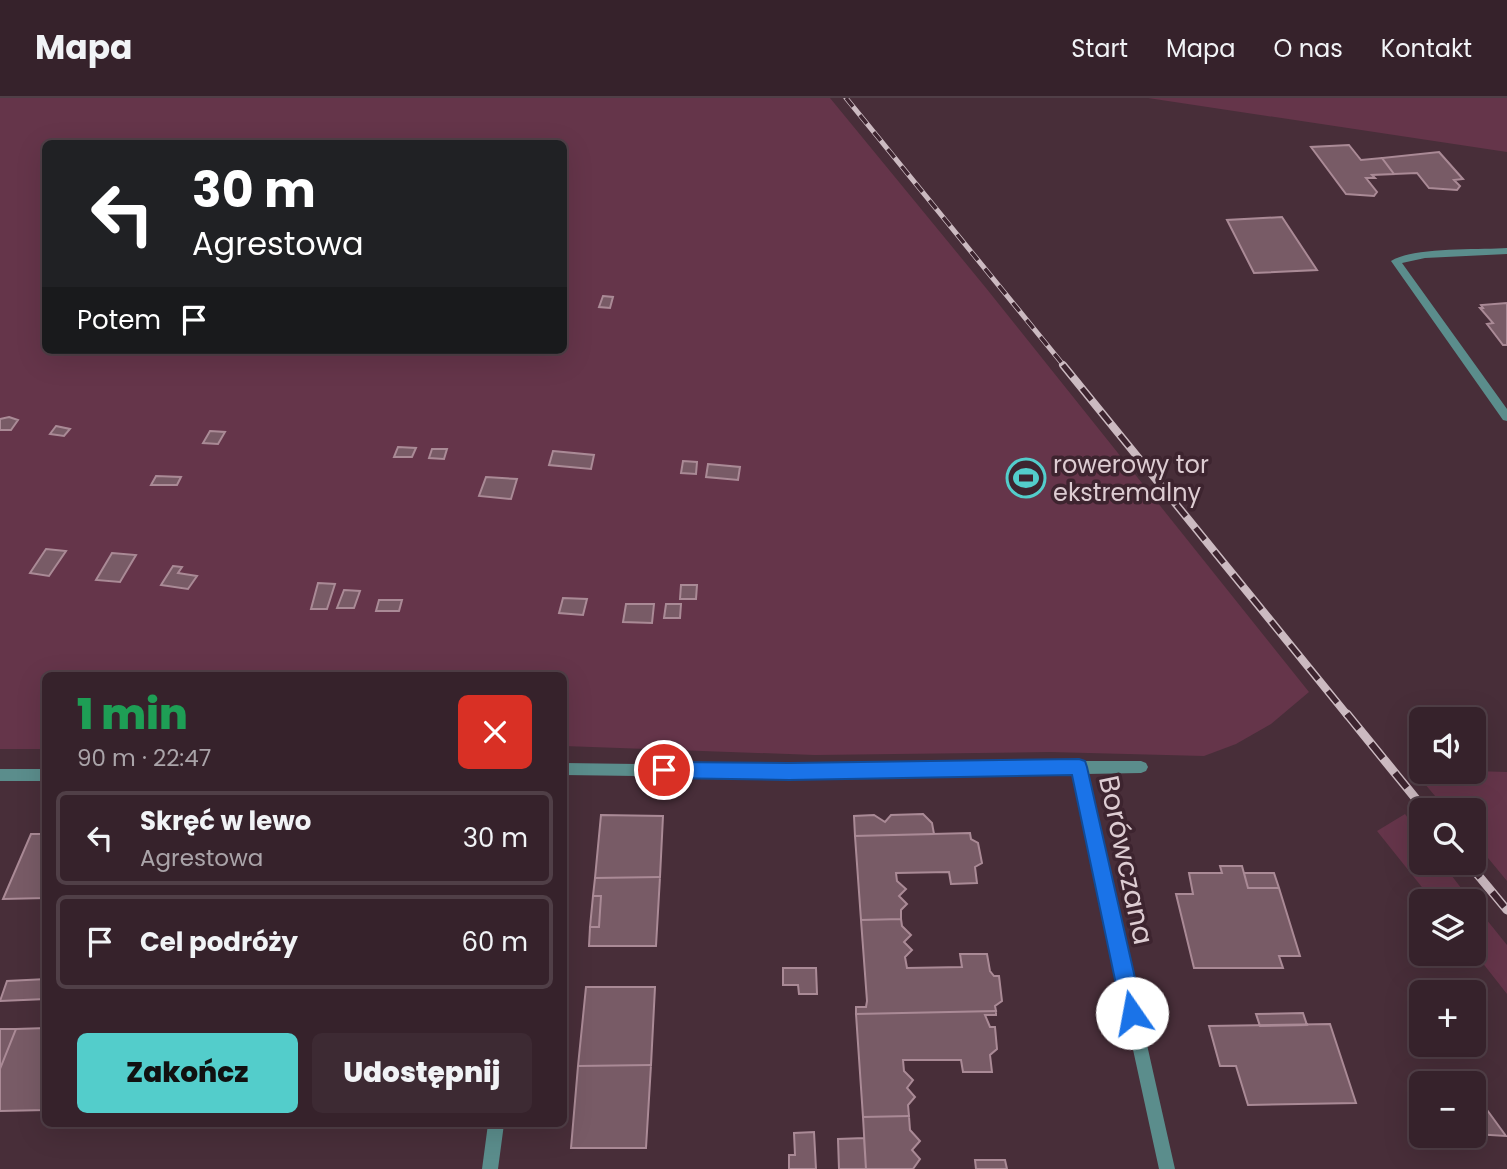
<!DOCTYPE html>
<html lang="pl">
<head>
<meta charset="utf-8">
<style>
  body { margin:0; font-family:Poppins,sans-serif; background:#3d2a33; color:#f1f3f6; height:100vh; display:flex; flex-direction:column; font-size:26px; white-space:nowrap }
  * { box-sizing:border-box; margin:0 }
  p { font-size:23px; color:#aaa4a9 }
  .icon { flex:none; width:38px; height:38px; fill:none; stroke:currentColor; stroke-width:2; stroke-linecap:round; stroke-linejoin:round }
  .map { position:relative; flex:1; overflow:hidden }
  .drawer { position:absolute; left:42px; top:574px; width:525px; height:455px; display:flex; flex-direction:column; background:#36222b; border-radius:10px; box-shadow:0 7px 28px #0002,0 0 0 2px #503f47 }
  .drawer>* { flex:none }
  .banner { position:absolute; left:42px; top:42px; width:525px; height:214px; border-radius:10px; box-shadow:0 7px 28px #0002,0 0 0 2px #503f47; background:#202124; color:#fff; overflow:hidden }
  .buttons { position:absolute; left:1409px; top:609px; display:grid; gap:14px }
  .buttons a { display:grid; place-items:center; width:77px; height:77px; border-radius:10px; background:#36222b; box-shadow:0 7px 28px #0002,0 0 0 2px #503f47; font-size:35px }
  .pin { position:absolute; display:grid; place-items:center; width:60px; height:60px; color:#fff; margin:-30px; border:4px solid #fff; border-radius:50%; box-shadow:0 2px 7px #0007 }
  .me { position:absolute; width:77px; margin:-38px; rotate:348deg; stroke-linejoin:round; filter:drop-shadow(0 0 5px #0008) }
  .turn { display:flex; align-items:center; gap:24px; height:147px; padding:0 35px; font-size:32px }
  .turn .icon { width:91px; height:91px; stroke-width:2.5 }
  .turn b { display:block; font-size:49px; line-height:60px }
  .then { display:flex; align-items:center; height:66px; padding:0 35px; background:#0003; gap:14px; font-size:26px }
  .round { display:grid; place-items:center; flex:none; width:74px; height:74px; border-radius:10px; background:#3d2a33 }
  .summary { display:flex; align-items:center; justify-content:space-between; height:119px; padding:0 35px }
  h1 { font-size:42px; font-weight:800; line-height:52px; color:#1e9e55 }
  .button { display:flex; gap:14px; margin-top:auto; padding:14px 35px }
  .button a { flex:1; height:80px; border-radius:10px; background:#53cdcb; color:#111; font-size:28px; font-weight:800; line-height:80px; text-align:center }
  .button a+a { background:#3d2a33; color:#f1f3f6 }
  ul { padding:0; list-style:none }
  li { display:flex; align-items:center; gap:21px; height:94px; margin:0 14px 10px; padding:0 21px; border:4px solid #503f47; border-radius:10px }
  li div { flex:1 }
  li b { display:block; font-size:26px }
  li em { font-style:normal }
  header { display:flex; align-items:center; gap:42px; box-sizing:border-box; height:98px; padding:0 35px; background:#36222b; border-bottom:2px solid #503f47 }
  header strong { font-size:33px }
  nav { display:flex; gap:38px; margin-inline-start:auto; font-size:24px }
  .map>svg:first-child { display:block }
</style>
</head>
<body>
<header>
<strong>Mapa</strong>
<nav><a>Start</a><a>Mapa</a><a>O nas</a><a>Kontakt</a></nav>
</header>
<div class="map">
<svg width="1507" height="1071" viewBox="0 0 1507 1071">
  <rect width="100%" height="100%" fill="#482e39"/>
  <path fill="#65354a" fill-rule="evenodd" d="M0,0h830l156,190 323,404 -38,32 -35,20 -32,12 -154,-4 -235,3 -251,-9v-70h-518l-1,73h-45zM46,46h518v206h-518z
    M1148,0h359v54z
    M1474,673l33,1v109l-33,-40v-31h-27l-23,-27 26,-11z
    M1405,716l16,21v28h21l29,38h-38l-56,-70z
    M1474,806l33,41v49l-33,-42z"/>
  <path fill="#785b66" stroke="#aa8a96" stroke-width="2" d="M1349,47l12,15 21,-2 12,16 -22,1 3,3h-9l11,14 -3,4 -28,-2 -35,-47z
    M1439,54l24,27 -9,1 6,6 -3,4 -28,-2 -12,-15 -23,1 -12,-16z
    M1282,119l35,53 -63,3 -27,-53z
    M603,198l10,1 -3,11 -11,-1z
    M1507,205v42h-4l-16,-21 6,-1 -13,-15h3l-2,-3z
    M9,319l9,3 -7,10h-11v-11z
    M56,328l14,3 -6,7 -14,-2z
    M210,333l15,1 -7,12 -15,-1z
    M398,349l18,1 -4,9h-18z
    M432,351h15l-3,10 -15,-1z
    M553,353l41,4 -3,14 -42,-4z
    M683,363l14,1 -1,12 -15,-1z
    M708,366l32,3 -2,13 -32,-3z
    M156,378l25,1 -4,8h-26z
    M486,379l31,2 -6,20 -32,-3z
    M46,451l20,2 -17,25 -19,-3z
    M112,455l24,2 -16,27 -24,-2z
    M173,468l9,1 -4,6 19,3 -9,13 -27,-4z
    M318,485l17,1 -8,25h-16z
    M681,487h16l-1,14h-16z
    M344,492l16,1 -6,17h-17z
    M563,500l24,1 -4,16 -24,-2z
    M379,502h23l-3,11h-23z
    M626,506h28l-2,19 -29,-1z
    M666,506h15l-1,14h-16z
    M923,716l9,9 2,11 -79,2 -1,-20 20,-1 11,7 6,-7z
    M601,717l62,1 -3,61 -65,1z
    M970,735l1,6 7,4 4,20 -7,4 2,16 -26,1 -2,-12 -53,1 1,8 9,8 -7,7 8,8 -6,6v9l-40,1 -6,-84z
    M31,736h15v64l-43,1z
    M1220,768h22l6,22h31l21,68h-21l4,12h-89l-18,-74h17l-4,-21h33z
    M1244,775h30l5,15h-31z
    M660,779l-4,69h-67l1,-19h9l2,-31h-8l2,-18z
    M593,798h8l-2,31h-9z
    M901,821l1,7 9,9 -7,7 8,8 -7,7 2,11 55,-1 -2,-13h27l3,17 4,5h5l3,25 -7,5 1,5 -140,3v-7h10l1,-6 -6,-81z
    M783,870h33l1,26h-18l-1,-9h-15z
    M46,881v20l-46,2 7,-20z
    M586,889h69l-4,78 -73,1z
    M996,913v4h-11l5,12h5l2,22 -7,6 2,17h-29l-2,-12h-58l1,11 9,9 -6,8 8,9 -7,8 1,11 -46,1 -7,-103z
    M1303,915l4,12 -47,1 -4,-12z
    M1330,926l26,79 -108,2 -12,-39h-16l-11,-40z
    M46,930v82l-46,1v-42l16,-40z
    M0,931h16l-16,40z
    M651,967l-5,83h-75l7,-82z
    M1474,994l32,44 -32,-2z
    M909,1018l1,14 10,11 -8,9 8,9 -7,10h-47l-3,-52z
    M814,1034l2,37h-27v-14h6l-1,-22z
    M864,1040l2,31h-27l-1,-30z
    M975,1062h30l2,9h-31z"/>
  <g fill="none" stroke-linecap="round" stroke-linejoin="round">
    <path fill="#5b8d8c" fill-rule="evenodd" d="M1507,150v6l-82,4 -23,5 105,146v12l-4,-1 -112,-159c22,-14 88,-11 116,-13z
      M1078,663h63l5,2 2,4 -2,4 -5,2 -55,1 89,395h-16l-86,-395 -284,4 -225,-3v-12l225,3z
      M0,671h46v12h-46z
      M488,1026h16l-6,45h-16z"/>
    <defs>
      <path id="rail-far2" d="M846,0l219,269"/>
      <path id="rail-far1" d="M1063,267l285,351"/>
      <path id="rail" d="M1347,616l78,96
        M1468,765l39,47"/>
    </defs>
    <use href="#rail-far2" stroke="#ccbac1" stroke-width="5"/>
    <use href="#rail-far1" stroke="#ccbac1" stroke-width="8"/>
    <use href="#rail" stroke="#ccbac1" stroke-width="9"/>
    <use href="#rail-far2" stroke="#3d242f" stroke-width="3.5" stroke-dasharray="11" stroke-linecap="butt"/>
    <use href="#rail-far1" stroke="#3d242f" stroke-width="5" stroke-dasharray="15" stroke-linecap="butt"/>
    <use href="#rail" stroke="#3d242f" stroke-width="6" stroke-dasharray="19" stroke-linecap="butt"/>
  </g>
  <path fill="#1a73e8" stroke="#114b97" stroke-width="2" d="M1079,661l6,2 2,6 56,246 -3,7 -8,3 -7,-3 -3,-7 -50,-238 -283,5 -125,-2 -6,-2 -3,-6 3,-6 6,-2 125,1z"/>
  <defs>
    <symbol id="stadium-ring" viewBox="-11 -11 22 22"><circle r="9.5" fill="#3d242f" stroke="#53cdcb" stroke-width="1.5"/><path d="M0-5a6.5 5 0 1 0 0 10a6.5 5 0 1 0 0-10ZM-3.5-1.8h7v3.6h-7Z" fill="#53cdcb"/></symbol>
  </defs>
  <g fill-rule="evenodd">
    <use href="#stadium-ring" x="1004" y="358" width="44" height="44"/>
  </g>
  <g text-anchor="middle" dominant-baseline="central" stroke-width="7" stroke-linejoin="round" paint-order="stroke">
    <g font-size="24" fill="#ddccd2" stroke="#3d242f" text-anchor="start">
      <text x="1053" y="366">rowerowy tor<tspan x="1053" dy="28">ekstremalny</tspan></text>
    </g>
    <g font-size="28" fill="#ddccd2" stroke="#3d242f">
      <text transform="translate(1126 762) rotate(78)">Borówczana</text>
    </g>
  </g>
</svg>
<div class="buttons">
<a><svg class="icon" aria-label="sound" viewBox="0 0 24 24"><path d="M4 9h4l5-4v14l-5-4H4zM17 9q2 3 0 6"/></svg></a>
<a><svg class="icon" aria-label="search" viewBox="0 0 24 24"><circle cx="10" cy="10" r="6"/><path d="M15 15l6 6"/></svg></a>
<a><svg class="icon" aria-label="layers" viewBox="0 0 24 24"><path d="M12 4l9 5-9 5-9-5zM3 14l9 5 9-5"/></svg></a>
<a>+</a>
<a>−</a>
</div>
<div class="pin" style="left:664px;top:672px;background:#d93025"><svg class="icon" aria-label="arrive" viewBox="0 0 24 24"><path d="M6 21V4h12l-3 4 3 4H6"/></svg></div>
<svg class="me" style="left:1132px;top:915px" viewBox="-20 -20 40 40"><circle r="19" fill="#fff"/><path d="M0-13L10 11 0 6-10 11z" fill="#1a73e8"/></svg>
<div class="banner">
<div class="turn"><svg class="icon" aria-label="left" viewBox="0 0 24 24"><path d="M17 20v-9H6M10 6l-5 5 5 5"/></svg><div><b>30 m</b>Agrestowa</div></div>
<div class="then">Potem<svg class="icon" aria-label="arrive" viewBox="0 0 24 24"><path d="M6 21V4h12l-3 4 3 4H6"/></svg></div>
</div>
<section class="drawer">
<div class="summary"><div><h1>1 min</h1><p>90 m · 22:47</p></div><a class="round" style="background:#d93025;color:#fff"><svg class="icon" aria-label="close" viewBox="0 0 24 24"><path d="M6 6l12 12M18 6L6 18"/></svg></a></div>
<ul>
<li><svg class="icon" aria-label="left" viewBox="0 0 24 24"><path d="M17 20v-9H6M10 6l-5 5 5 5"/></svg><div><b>Skręć w lewo</b><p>Agrestowa</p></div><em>30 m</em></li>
<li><svg class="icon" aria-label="arrive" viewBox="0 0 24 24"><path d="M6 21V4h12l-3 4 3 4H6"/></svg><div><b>Cel podróży</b></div><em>60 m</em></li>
</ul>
<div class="button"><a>Zakończ</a><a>Udostępnij</a></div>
</section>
</div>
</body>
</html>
